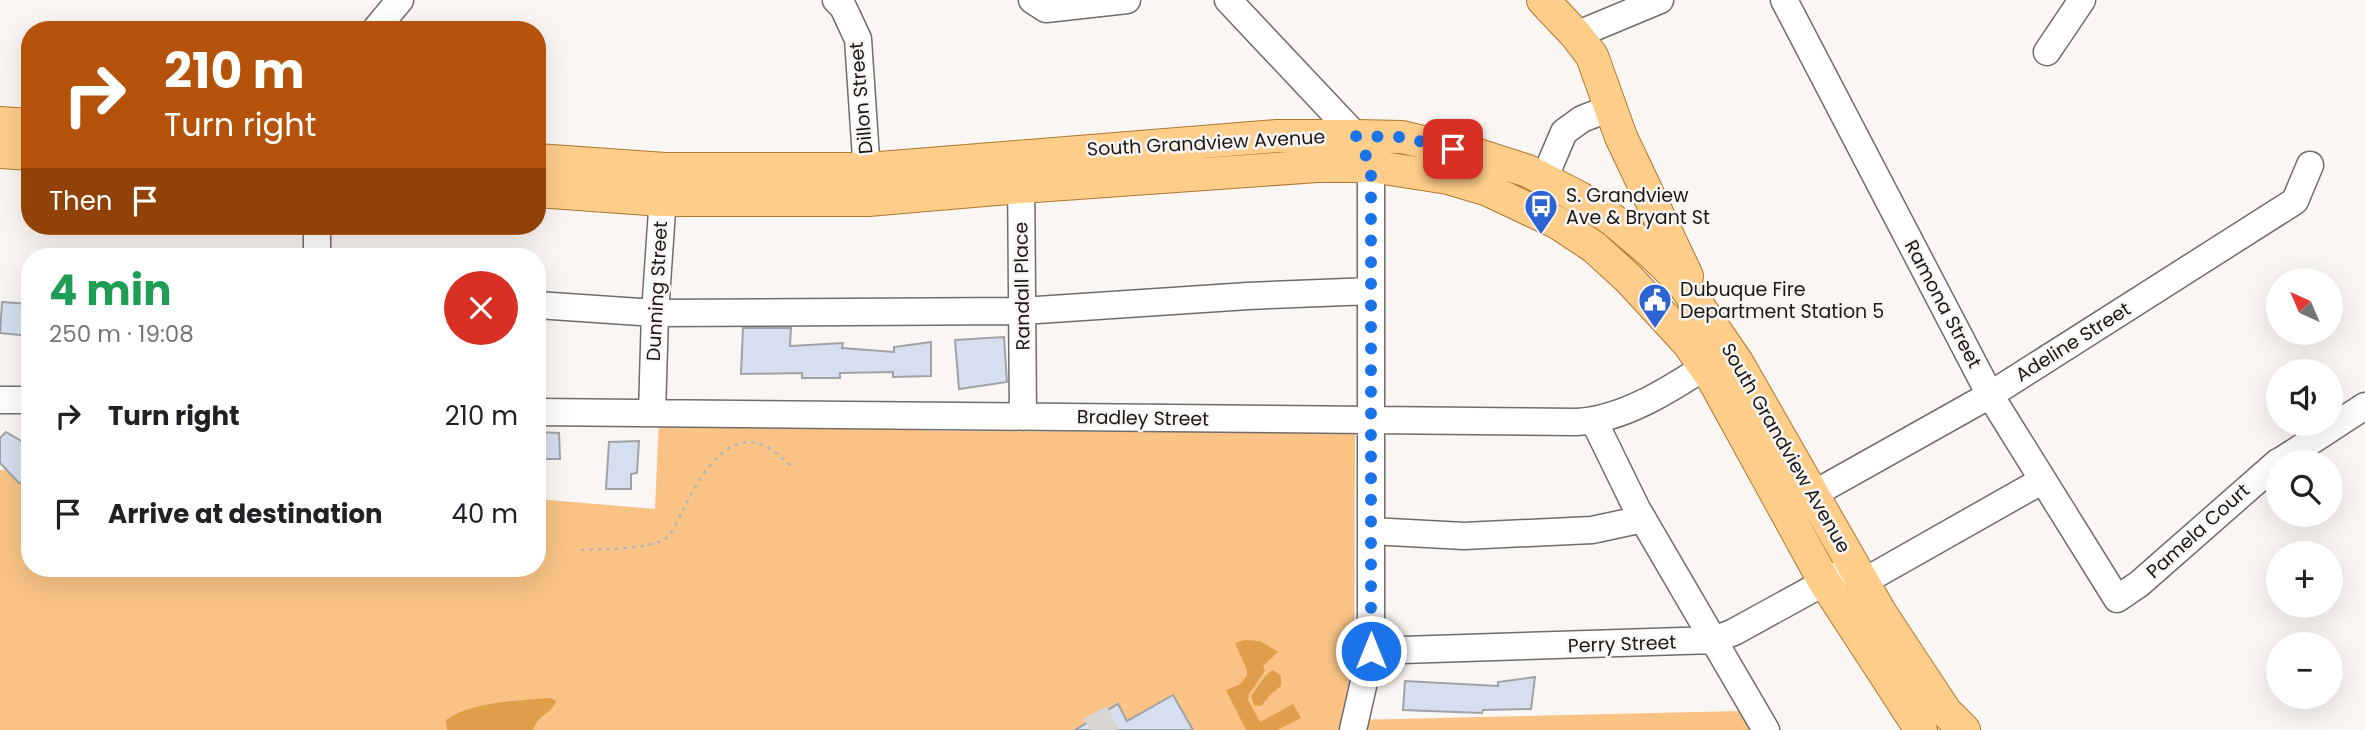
<!DOCTYPE html>
<html lang="en">
<head>
<meta charset="utf-8">
<style>
  body { margin:0; font-family:Poppins,sans-serif; background:#f6f6f6; color:#202124; height:100vh; display:flex; flex-direction:column; font-size:26px; white-space:nowrap }
  * { box-sizing:border-box; margin:0 }
  p { font-size:23px; color:#757577 }
  .icon { flex:none; width:38px; height:38px; fill:none; stroke:currentColor; stroke-width:2; stroke-linecap:round; stroke-linejoin:round }
  .map { position:relative; flex:1; overflow:hidden }
  .side { position:absolute; left:21px; top:248px; width:525px; height:329px; display:flex; flex-direction:column; background:#fff; border-radius:28px; box-shadow:0 7px 28px #0002 }
  .side>* { flex:none }
  .banner { position:absolute; left:21px; top:21px; width:525px; height:214px; border-radius:28px; box-shadow:0 7px 28px #0002; background:#b45309; color:#fff; overflow:hidden }
  .needle { width:46px; rotate:316deg }
  .tools { position:absolute; left:2266px; top:268px; display:grid; gap:14px }
  .tools a { display:grid; place-items:center; width:77px; height:77px; border-radius:50%; background:#fff; box-shadow:0 7px 28px #0002; font-size:35px }
  .pin { position:absolute; display:grid; place-items:center; width:60px; height:60px; color:#fff; margin:-30px; border-radius:14px; box-shadow:0 4px 10px #0006 }
  .me { position:absolute; width:77px; margin:-38px; rotate:0deg; stroke-linejoin:round; filter:drop-shadow(0 0 5px #0008) }
  .turn { display:flex; align-items:center; gap:24px; height:147px; padding:0 28px; font-size:32px }
  .turn .icon { width:91px; height:91px; stroke-width:2.5 }
  .turn b { display:block; font-size:49px; line-height:60px }
  .then { display:flex; align-items:center; height:66px; padding:0 28px; background:#0003; gap:14px; font-size:26px }
  .round { display:grid; place-items:center; flex:none; width:74px; height:74px; border-radius:37px; background:#f6f6f6 }
  .headline { display:flex; align-items:center; justify-content:space-between; height:119px; padding:0 28px }
  h1 { font-size:42px; font-weight:700; line-height:52px; color:#1e9e55 }
  ul { padding:0; list-style:none }
  li { display:flex; align-items:center; gap:21px; height:98px; padding:0 28px }
  li div { flex:1 }
  li b { display:block; font-size:26px }
  li em { font-style:normal }
  .map>svg:first-child { display:block }
</style>
</head>
<body>
<div class="map">
<svg width="2365" height="730" viewBox="0 0 2365 730">
  <rect width="100%" height="100%" fill="#f9f6f3"/>
  <path fill="#f8c385" d="M659,419l281,12 415,1 -1,288 387,-9 12,19h-1753v-260l30,1v98h507v-70l118,10z"/>
  <path fill="#e09e4b" d="M1245,640l15,1 18,11 -15,14 2,5 -16,23 -1,6 12,22 33,-18 8,14 -24,12h-31l-20,-40 13,-5 8,-9v-6l-12,-27z
    M1273,670l8,6v10l-10,8 -10,12 -7,-1 -3,-9c6,-7 14,-23 22,-26z
    M551,698l5,3c-4,12 -18,14 -23,29h-86l-1,-10c28,-19 72,-19 105,-22z"/>
  <path fill="#d6dff0" stroke="#a0a2a5" stroke-width="2" d="M2,302l28,2v32l-30,-3z
    M743,328h48l-1,18 53,-3 -1,5 52,4v-5l37,-5v34l-38,1v-5l-53,1v5h-38v-5l-61,1z
    M1004,337l3,45 -48,7 -4,-49z
    M6,432l17,10h7v41h-11l-19,-20v-25z
    M537,432l22,1 1,26h-23z
    M639,441l-2,32 -6,1v15h-25l3,-47z
    M1535,677l-4,32 -48,1 -1,3 -79,-3 2,-29 93,5v-4z
    M1173,695l20,35h-118l43,-26 9,17z"/>
  <g fill="none" stroke-linecap="round" stroke-linejoin="round">
    <path stroke="#d8d5d2" stroke-width="26" stroke-dasharray="26 13" stroke-linecap="butt" d="M1090,730l32,-18"/>
    <defs>
      <path id="minor" d="M836,0l7,7 15,32 10,149
        M1032,0l14,9 81,-9
        M1228,0l128,136 15,30v485l-18,79
        M1784,0l206,395 127,204 22,-15 139,-122
        M375,30l25,-30
        M1576,35l84,-35
        M2047,52l35,-52
        M1021,168l2,249
        M1544,179l20,-47 18,-13 28,-11
        M317,257v-31
        M537,305l118,8 367,-2 226,-15 123,-5
        M0,400h30
        M537,412l1040,10c51,-3 101,-38 143,-65
        M652,413l3,-100 9,-132
        M1594,421l43,88 129,221
        M2279,462l86,-56
        M1785,510l205,-115 305,-194 15,-36
        M1371,531l93,5 128,-6 51,-11
        M1863,582l180,-102
        M1371,651l343,-11 20,-8 120,-66"/>
      <path id="major" d="M1543,0l33,35 16,21 29,81 66,139
        M0,123l30,2
        M0,152l30,2
        M537,160l128,9h202l410,-33h79l46,1 76,18 50,16 52,27 33,22 40,34 29,28 55,80 143,250 66,100 18,18
        M537,191l125,9h206l153,-13 296,-21h54l77,12 40,12 70,33 36,24 35,32 59,64 24,34 112,204 97,149"/>
    </defs>
    <use href="#minor" stroke="#706d6a" stroke-width="29"/>
    <use href="#major" stroke="#ae782f" stroke-width="34"/>
    <path stroke="#b6b3b1" stroke-width="2.5" stroke-dasharray="3.5 5" stroke-linecap="butt" d="M581,550c21,-1 68,0 85,-12 9,-8 14,-22 19,-32 14,-28 43,-80 82,-59 9,5 18,14 26,20"/>
    <use href="#minor" stroke="#fff" stroke-width="26"/>
    <use href="#major" stroke="#fecd89" stroke-width="32"/>
  </g>
  <g fill="none" stroke-linecap="round" stroke-linejoin="round">
    <path stroke="#1a73e8" stroke-width="12" stroke-dasharray="0 21.6" d="M1371,651v-485l-15,-30 46,1 51,12"/>
  </g>
  <defs>
    <symbol id="bus-pin" viewBox="-11 -11 22 30"><path d="M0 17L-7.5 6A9.5 9.5 0 1 1 7.5 6Z" fill="#2c65d3" stroke="#f9f6f3"/><path d="M-5-6H5V4H4V6H2V4H-2V6H-4V4H-5ZM-3.5-4V0h7V-4ZM-3.5 1.2v1.5H-2V1.2ZM2 1.2v1.5H3.5V1.2Z" fill="#fff"/></symbol>
    <symbol id="civic-pin" viewBox="-11 -11 22 30"><path d="M0 17L-7.5 6A9.5 9.5 0 1 1 7.5 6Z" fill="#2c65d3" stroke="#f9f6f3"/><path d="M-.6-6.5H3V-4.5H.6V-3L4-1V1h2V6H-6V1h2V-1L-.6-3ZM-1.2 2.5V6h2.4V2.5Z" fill="#fff"/></symbol>
  </defs>
  <g fill-rule="evenodd">
    <use href="#bus-pin" x="1522" y="187" width="38" height="52"/>
    <use href="#civic-pin" x="1636" y="281" width="38" height="52"/>
  </g>
  <g text-anchor="middle" dominant-baseline="central" stroke-width="5" stroke-linejoin="round" paint-order="stroke">
    <g font-size="19" fill="#1a1918" stroke="#f9f6f3">
      <text transform="translate(861 98) rotate(-95)">Dillon Street</text>
      <text transform="translate(1206 143) rotate(-3)">South Grandview Avenue</text>
      <text transform="translate(1022 286) rotate(-91)">Randall Place</text>
      <text transform="translate(657 291) rotate(-87)">Dunning Street</text>
      <text transform="translate(1943 304) rotate(62)">Ramona Street</text>
      <text transform="translate(2073 342) rotate(-32)">Adeline Street</text>
      <text transform="translate(1143 418) rotate(1)">Bradley Street</text>
      <text transform="translate(1786 448) rotate(60)">South Grandview Avenue</text>
      <text transform="translate(2198 531) rotate(-42)">Pamela Court</text>
      <text transform="translate(1622 644) rotate(-2)">Perry Street</text>
    </g>
    <g font-size="19" fill="#1a1918" stroke="#f9f6f3" text-anchor="start">
      <text x="1566" y="195">S. Grandview<tspan x="1566" dy="22">Ave &amp; Bryant St</tspan></text>
      <text x="1680" y="289">Dubuque Fire<tspan x="1680" dy="22">Department Station 5</tspan></text>
    </g>
  </g>
</svg>
<div class="tools">
<a><svg class="needle" viewBox="-14 -14 28 28"><path d="M0-13l5 13h-10z" fill="#e53935"/><path d="M0 13l5-13h-10z" fill="#757577"/></svg></a>
<a><svg class="icon" aria-label="sound" viewBox="0 0 24 24"><path d="M4 9h4l5-4v14l-5-4H4zM17 9q2 3 0 6"/></svg></a>
<a><svg class="icon" aria-label="search" viewBox="0 0 24 24"><circle cx="10" cy="10" r="6"/><path d="M15 15l6 6"/></svg></a>
<a>+</a>
<a>−</a>
</div>
<div class="pin" style="left:1453px;top:149px;background:#d93025"><svg class="icon" aria-label="arrive" viewBox="0 0 24 24"><path d="M6 21V4h12l-3 4 3 4H6"/></svg></div>
<svg class="me" style="left:1371px;top:651px" viewBox="-20 -20 40 40"><circle r="17" fill="#1a73e8" stroke="#fff" stroke-width="3"/><path d="M0-11L8 9 0 5-8 9z" fill="#fff"/></svg>
<div class="banner">
<div class="turn"><svg class="icon" aria-label="right" viewBox="0 0 24 24"><path d="M7 20v-9h11M14 6l5 5-5 5"/></svg><div><b>210 m</b>Turn right</div></div>
<div class="then">Then<svg class="icon" aria-label="arrive" viewBox="0 0 24 24"><path d="M6 21V4h12l-3 4 3 4H6"/></svg></div>
</div>
<section class="side">
<div class="headline"><div><h1>4 min</h1><p>250 m · 19:08</p></div><a class="round" style="background:#d93025;color:#fff"><svg class="icon" aria-label="close" viewBox="0 0 24 24"><path d="M6 6l12 12M18 6L6 18"/></svg></a></div>
<ul>
<li><svg class="icon" aria-label="right" viewBox="0 0 24 24"><path d="M7 20v-9h11M14 6l5 5-5 5"/></svg><div><b>Turn right</b></div><em>210 m</em></li>
<li><svg class="icon" aria-label="arrive" viewBox="0 0 24 24"><path d="M6 21V4h12l-3 4 3 4H6"/></svg><div><b>Arrive at destination</b></div><em>40 m</em></li>
</ul>
</section>
</div>
</body>
</html>
